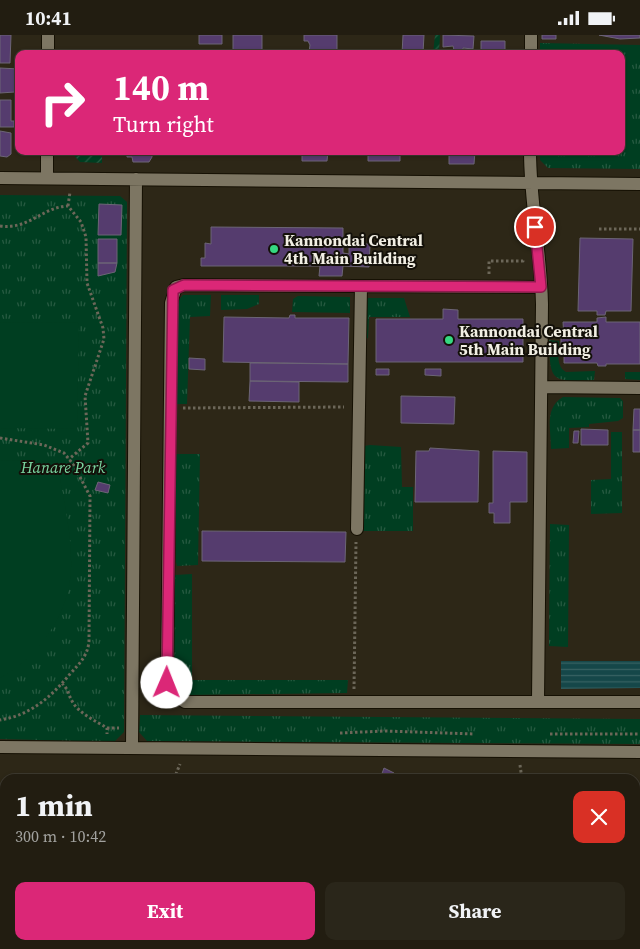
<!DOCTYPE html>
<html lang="en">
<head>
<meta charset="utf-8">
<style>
  body { margin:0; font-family:"Source Serif 4",serif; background:#2a261a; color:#f1f3f6; height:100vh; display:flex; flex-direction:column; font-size:19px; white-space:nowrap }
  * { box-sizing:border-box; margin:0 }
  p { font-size:16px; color:#a2a29f }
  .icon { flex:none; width:28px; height:28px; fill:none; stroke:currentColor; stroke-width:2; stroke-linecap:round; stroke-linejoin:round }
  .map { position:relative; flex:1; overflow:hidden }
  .side { position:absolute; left:0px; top:739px; width:640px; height:176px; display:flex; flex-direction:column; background:#221d11; border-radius:15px 15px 0 0; box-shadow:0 1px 4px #0004,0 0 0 1px #3f3b31 }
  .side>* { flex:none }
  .top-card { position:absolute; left:15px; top:15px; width:610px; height:105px; border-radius:10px; box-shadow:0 1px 4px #0004,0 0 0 1px #3f3b31; background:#db2777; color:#fff; overflow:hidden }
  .pin { position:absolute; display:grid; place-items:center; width:42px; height:42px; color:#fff; margin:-21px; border:2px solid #fff; border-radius:50%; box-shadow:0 1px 5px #0007 }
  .me { position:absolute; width:55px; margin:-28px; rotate:1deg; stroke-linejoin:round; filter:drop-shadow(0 0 4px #0008) }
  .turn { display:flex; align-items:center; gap:18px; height:105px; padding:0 15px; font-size:22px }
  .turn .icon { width:65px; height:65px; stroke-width:2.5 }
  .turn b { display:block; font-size:35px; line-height:42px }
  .round { display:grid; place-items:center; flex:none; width:52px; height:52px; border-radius:10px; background:#2a261a }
  .head { display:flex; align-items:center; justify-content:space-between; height:85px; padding:0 15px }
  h1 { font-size:30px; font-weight:700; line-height:38px }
  .action { display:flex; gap:10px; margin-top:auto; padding:10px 15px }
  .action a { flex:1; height:58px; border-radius:10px; background:#db2777; color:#fff; font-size:20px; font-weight:700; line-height:58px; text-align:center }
  .action a+a { background:#2a261a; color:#f1f3f6 }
  .status { display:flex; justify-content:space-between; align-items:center; height:35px; padding:0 25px; background:#221d11; direction:ltr }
  .status svg { height:14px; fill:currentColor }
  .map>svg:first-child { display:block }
</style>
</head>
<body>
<div class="status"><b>10:41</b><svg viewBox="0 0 49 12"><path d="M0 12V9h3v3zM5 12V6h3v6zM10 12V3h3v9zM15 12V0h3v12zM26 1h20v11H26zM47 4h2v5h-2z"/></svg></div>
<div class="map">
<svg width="640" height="914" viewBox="0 0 640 914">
  <defs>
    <pattern id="grass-tufts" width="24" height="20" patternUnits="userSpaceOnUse" patternTransform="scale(1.25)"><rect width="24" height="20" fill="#003e21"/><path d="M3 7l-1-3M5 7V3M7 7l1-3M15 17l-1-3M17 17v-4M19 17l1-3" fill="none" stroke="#265a41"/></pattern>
    <pattern id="garden-furrows" width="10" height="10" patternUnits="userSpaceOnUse" patternTransform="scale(1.25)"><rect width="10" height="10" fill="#003e21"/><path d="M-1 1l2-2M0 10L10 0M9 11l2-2" fill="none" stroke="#265a41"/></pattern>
    <pattern id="water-rules" width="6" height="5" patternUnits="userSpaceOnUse" patternTransform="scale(1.25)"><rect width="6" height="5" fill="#154749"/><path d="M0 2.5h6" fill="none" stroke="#386263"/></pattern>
  </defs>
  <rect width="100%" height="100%" fill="#2d2717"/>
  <path fill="url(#grass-tufts)" d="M540,8l100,2v124l-92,-1 -8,-8v-9h81v-97h-81z
    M0,160l120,1 7,6 -3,530 -10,10 -114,-3z
    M183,260h28l-1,21 -20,1 -3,87h-12l2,-102z
    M221,260h38v9l-12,5 -26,1z
    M298,261l52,1v16l-58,-1 1,-13z
    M366,263h38l6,19h-41l-1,21 -3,1z
    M549,305l10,1c0,10 -4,25 7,31l29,-1 -1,9c-42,1 -44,4 -45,-40z
    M625,337h15v8l-15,-1z
    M563,362l57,1 3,3v17l-5,3 -29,3v3l-20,1v20l-18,1c0,-20 -7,-41 12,-52z
    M611,397h11v81l-31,1v-34l20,-1z
    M370,410l31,2 1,40h11v44h-52l3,-85z
    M176,419h24l-2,111 -21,1 -1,-4z
    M550,489l19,1 -1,122 -19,-1z
    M192,539v106h156l-1,13 -163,2 -10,-12 1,-108z
    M140,680l500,4v25l-493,-3 -8,-9z"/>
  <path fill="url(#garden-furrows)" d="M435,0h5l-1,19h-6z
    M70,116h32v12l-22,-1z"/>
  <path fill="#003e21" d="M0,287l79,1 -2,106 -77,-1z
    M0,425l57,2c6,35 15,71 14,106 -1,46 -32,88 -71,110z"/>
  <path fill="url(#water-rules)" d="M561,626h79v27l-79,1z"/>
  <path fill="#553c6e" stroke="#6c6576" d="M0,0h11l-1,28h-10z
    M199,0h23v9h-23z
    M233,0h29v19h-29z
    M304,0h33v17h-28l1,-7 -2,-4h-4z
    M403,0h21l-1,18 4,1h-25z
    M443,0l31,1 -1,13 -10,-1v3l-9,-1 -1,-4 -10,1z
    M542,0h14v4h-14z
    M599,0h41v3l-20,1z
    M481,6h24v13h-24z
    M0,33l19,1v7h-4v16l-15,1z
    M0,65h11v21h3v6h-14z
    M0,96l11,2v21l-4,3 -7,-1z
    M127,116h25v6l-3,5h-16l-1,-5h-5z
    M302,116h26l-1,10h-25z
    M368,116h32v10h-32z
    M449,116h26l-1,13h-25z
    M99,169l23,1 -1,30h-23z
    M211,192l132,1v25l6,1v-10h21l-1,23 -26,-1 -1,10h-23l1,-10h-119v-8h4v-15l6,1z
    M580,203l53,1 -2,72h-25l-1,4h-8v-4h-19z
    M98,204h19v24h-19z
    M98,228h19l-2,9 -17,4z
    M443,274l15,1v9h65v43h-147v-43h67z
    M290,280h5v3h54l-1,46 -125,-2 1,-45 65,1z
    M606,282v5h34v42h-34v2h-8l-1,-3h-33v-15l-3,-3v-7l3,1 -1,-17h34v-4z
    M189,323l16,1v11l-16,-1z
    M250,328l98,1v18l-98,-1z
    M376,334h13v6h-13z
    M425,334h16v7l-16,-1z
    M250,346l49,1v20l-50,-1z
    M401,361l54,1 -1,27 -53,-1z
    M634,374h6v21h-7z
    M581,394l27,1v15h-27z
    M633,395h7v22h-7z
    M574,396h5l-1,12h-5z
    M430,413l49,3 -1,51h-63l1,-51h13z
    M493,416l34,1v50h-17v21h-16v-10h-5v-10h4z
    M98,447l12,3 -2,8 -13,-3z
    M202,496l144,1 -1,30 -143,-1z
    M384,733l10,5 -2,6h-12z"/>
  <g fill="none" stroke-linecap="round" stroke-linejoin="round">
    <defs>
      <path id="minor" d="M48,19v-19
        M531,19v-19
        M530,116c0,52 11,102 12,153l-4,397
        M0,143l640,6
        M47,143v-27
        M541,252l-357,-2 -8,2 -5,16 -4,380 7,12 11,7h455
        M542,352l98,1
        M357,494l4,-243
        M0,712l640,5
        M132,713l4,-569"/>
    </defs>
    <use href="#minor" stroke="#151003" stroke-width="14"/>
    <path stroke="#6c6759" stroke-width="3" stroke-dasharray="2.5 2.5" stroke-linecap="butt" d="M68,171l2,-14
      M0,191c29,4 42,-19 68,-20l13,16 5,15 1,46 16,45 1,11 -19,57 3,47 -19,16
      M599,194h41
      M489,239v-13h34v-3
      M183,373l161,-1
      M0,403l44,7 20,8 9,11 17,32 -1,145c-1,14 -9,22 -19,33 -19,23 -39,41 -70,46
      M62,648c6,6 6,11 10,18 6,12 24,20 35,27v6
      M354,654l2,-147
      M107,693h12
      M340,698l45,-2 89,3
      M550,699h90
      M520,730l2,14
      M174,744l6,-15
      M635,817l5,2
      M123,914l2,-4
      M495,914l2,-4"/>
    <use href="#minor" stroke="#7d7663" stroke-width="12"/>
  </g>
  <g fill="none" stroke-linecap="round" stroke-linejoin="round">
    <defs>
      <path id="route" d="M167,648l6,-393 11,-5 357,2 -6,-60"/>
    </defs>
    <use href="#route" stroke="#8e194d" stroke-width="12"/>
    <use href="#route" stroke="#db2777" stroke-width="9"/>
  </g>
  <g fill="#35d881" stroke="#131009" stroke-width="2">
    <circle cx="274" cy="214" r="5"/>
    <circle cx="449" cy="305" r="5"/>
  </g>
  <g text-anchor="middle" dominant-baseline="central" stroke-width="4" stroke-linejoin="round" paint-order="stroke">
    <g font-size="16" font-weight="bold" fill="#f2efe4" stroke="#131009" text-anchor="start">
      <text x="284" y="205">Kannondai Central<tspan x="284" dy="18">4th Main Building</tspan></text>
      <text x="459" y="296">Kannondai Central<tspan x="459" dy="18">5th Main Building</tspan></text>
    </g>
    <g font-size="16" font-style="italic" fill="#7ad5a0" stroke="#131009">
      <text x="63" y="432">Hanare Park</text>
    </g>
  </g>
</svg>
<div class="pin" style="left:535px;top:192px;background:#d93025"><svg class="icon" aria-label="arrive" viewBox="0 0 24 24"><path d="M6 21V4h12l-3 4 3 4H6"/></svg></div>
<svg class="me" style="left:167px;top:648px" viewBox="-20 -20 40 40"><circle r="19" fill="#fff"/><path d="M0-13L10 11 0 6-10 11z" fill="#db2777"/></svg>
<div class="top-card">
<div class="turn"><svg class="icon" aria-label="right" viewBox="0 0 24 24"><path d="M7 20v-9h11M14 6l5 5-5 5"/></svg><div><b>140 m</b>Turn right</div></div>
</div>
<section class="side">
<div class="head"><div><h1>1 min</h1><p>300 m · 10:42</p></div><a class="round" style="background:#d93025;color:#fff"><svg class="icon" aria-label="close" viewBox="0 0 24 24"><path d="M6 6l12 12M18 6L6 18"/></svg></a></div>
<div class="action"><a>Exit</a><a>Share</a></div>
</section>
</div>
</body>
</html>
